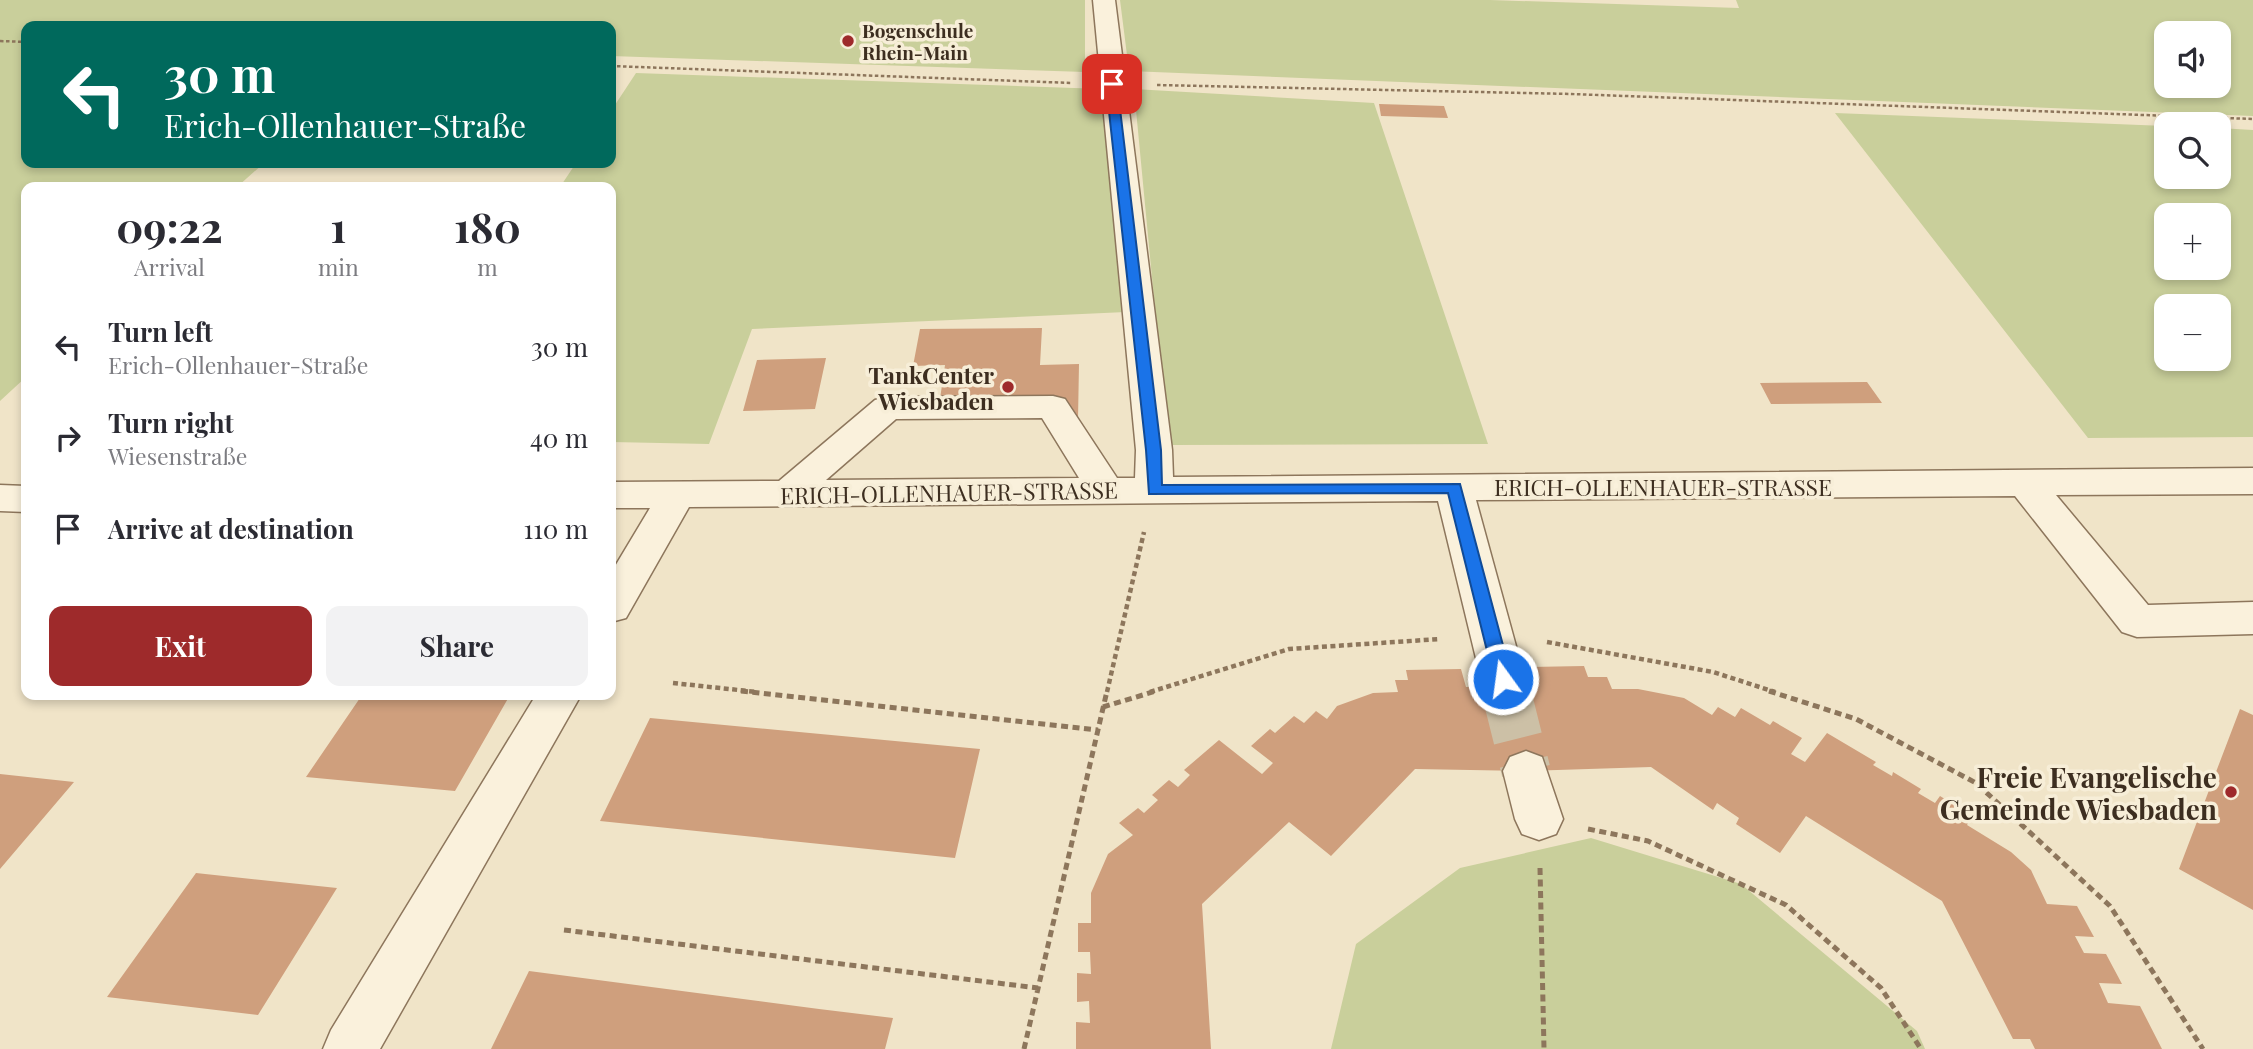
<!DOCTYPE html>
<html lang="en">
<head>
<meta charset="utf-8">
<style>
  body { margin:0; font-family:"Playfair Display",serif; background:#f2f2f3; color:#2b2b33; height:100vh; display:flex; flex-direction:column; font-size:26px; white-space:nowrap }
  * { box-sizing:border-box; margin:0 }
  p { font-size:23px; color:#7c7c81 }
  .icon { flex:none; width:38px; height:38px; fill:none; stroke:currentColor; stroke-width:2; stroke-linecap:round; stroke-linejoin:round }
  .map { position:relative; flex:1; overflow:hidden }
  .panel { position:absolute; left:21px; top:182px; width:595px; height:518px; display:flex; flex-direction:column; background:#fff; border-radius:14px; box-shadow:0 4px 10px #0003 }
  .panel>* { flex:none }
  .guide { position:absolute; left:21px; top:21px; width:595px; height:147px; border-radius:14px; box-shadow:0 4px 10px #0003; background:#00695c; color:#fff; overflow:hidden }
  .tools { position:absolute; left:2154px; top:21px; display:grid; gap:14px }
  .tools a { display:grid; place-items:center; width:77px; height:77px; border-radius:14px; background:#fff; box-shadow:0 4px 10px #0003; font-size:35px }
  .pin { position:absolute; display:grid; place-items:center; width:60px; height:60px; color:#fff; margin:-30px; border-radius:14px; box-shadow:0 4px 10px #0006 }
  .me { position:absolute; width:77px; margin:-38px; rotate:346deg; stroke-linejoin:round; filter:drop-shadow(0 0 5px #0008) }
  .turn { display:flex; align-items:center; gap:24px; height:147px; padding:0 28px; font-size:32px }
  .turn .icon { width:91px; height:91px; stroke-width:2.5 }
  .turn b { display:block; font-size:49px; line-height:60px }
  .eta { display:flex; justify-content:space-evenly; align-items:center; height:119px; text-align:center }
  .eta b { font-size:42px; font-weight:700; line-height:49px }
  .cta { display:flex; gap:14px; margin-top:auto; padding:14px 28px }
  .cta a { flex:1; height:80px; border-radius:14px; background:#9e2a2b; color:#fff; font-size:28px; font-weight:700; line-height:80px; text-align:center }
  .cta a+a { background:#f2f2f3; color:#2b2b33 }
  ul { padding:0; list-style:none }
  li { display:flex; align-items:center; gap:21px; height:91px; padding:0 28px }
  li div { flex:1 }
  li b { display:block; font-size:26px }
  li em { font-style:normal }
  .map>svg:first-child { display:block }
</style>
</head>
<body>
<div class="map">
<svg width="2253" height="1049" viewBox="0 0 2253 1049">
  <rect width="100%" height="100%" fill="#f0e4c8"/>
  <path fill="#c9cf9b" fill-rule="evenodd" d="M0,0h1085v72l-474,-16v-30h-585v137h238l-27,24h-211v190l-26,24z
    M1120,0h370l249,8 -3,-8h517v116l-1124,-45zM2166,33h53v53h-53z
    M636,73l467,16 23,223 -374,17 -43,115 -98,-2v-255h-51l16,-24h35v-52z
    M1134,89l240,14 114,341 -320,1z
    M1835,113l331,13v51h53v-49l34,2v307l-165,1zM2166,215h53v53h-53zM2166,306h53v53h-53z
    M1591,838l150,46 176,147 8,18h-594l25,-105 104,-76z"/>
  <path fill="#cf9f7d" d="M1379,104l65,2 4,12 -67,-2z
    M1042,328l-2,37 39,-1 -1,55h-141l8,-54 -32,1 7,-37z
    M826,358l-11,51 -72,2 14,-51z
    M1867,382l15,21 -111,1 -11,-21z
    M1584,666l4,11h19l5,12h26l46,9 28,17 6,-8 17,10 6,-9 29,17 3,-4 29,17 -11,16 14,8 22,-29 49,29 -3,3 19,11 1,-4 28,17 -3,4 17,10 5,-7 32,20 -5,9 44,27 20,18 16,34 30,2 17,31 -19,-1 9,17 22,1 16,30 -23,-1 9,20 32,3 22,43h-127l-5,-10h-17l-71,-138 -136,-85 -26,37 -44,-29 3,-6 -22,-15 -4,7 -62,-43 -125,4 -111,-2 -84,87 -42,-34 -87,82 9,145h-135v-27l14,1 -1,-22 -12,1v-29l14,1 -1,-22h-12v-29h13v-30l17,-39 25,-19 -14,-12 19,-15 6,5 14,-13 -6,-5 17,-15 9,7 12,-12 -6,-5 35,-30 43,34 11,-11 -22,-17 19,-17 5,4 19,-17 10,7 12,-12 11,8 10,-13 36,-13 25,-1 -3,-12h13l-2,-10 55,-1 5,18 17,-1 -1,-7h37l2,7 14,-1 -5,-18z
    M362,695h148l-55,96 -149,-14z
    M2240,709l13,6v195l-74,-41z
    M650,718l330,31 -25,109 -355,-37z
    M0,774l74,8 -74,87z
    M196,873l141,15 -79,127 -151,-18z
    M529,971l290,38 74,9 -8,31h-394z"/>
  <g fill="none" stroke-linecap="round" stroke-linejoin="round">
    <path stroke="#ccc0a6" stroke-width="39" stroke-dasharray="39 19" stroke-linecap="butt" d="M1503,679l3,13"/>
    <path stroke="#ccc0a6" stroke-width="49" stroke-dasharray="49 24" stroke-linecap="butt" d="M1506,691l20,80"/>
    <defs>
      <path id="minor" d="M1093,0h22l57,450 1,27 1080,-9v26l-197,1 92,110 105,-3v32l-116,3 -15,-5 -107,-136 -539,4 49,179 -7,12 -15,5 -15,-5 -7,-12 -43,-178 -749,6 -63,111 -15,4v-49l39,-65h-39v-26l168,-1 96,-81 12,-3 166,-1 12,3 52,79h18l1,-28zM1042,418l37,60 -253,2 70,-61z
        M0,485l26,1v26l-26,-1z
        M536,695h45l-201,354h-57l8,-19z
        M1526,751l16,6 21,62 -7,15 -17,6 -17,-6 -7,-15 -12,-48 7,-14z"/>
    </defs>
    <use href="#minor" stroke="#8d765c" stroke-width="3"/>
    <path stroke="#8d765c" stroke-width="2.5" stroke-dasharray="3.5 2.5" stroke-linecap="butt" d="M0,41l26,1
      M611,66l461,17
      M1157,85l414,9 682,25"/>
    <path stroke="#8d765c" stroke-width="4.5" stroke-dasharray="5 3.5" stroke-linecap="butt" d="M1547,642l166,30 62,20
      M673,683l84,9
      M1107,692l37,-160
      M1150,692l139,-43 151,-10"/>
    <path stroke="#8d765c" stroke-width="5" stroke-dasharray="7 4.5" stroke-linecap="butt" d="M741,691l357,39
      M1769,691l87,28 120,64 134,123 93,143
      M1103,707l53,-16
      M1588,829l60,12 138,64 95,83 40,61
      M1540,868l4,181
      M564,930l474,58
      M1024,1049l83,-358"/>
    <use href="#minor" fill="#faf1dc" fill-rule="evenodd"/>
  </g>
  <path fill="#1a73e8" stroke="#114b97" stroke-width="2" d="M1112,81l5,3 44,366 1,35 298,-1 52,195 -3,5h-12l-3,-5 -46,-186 -299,1 -3,-44 -40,-366z"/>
  <g fill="#9e2a2b" stroke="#f7eed8" stroke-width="2.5">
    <circle cx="848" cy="41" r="7"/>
    <circle cx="1008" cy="387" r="7"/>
    <circle cx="2231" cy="792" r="7"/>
  </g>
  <g text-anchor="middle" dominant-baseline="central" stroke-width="7" stroke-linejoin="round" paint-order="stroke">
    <g font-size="19" font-weight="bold" fill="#3d2e20" stroke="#f7eed8" text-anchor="start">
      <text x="862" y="30">Bogenschule<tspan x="862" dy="22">Rhein-Main</tspan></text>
    </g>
    <g font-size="23" font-weight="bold" fill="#3d2e20" stroke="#f7eed8" text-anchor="end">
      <text x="994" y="374">TankCenter<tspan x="994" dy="26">Wiesbaden</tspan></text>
    </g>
    <g font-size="23" fill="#3d2e20" stroke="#f7eed8">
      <text x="1663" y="486">ERICH-OLLENHAUER-STRASSE</text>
      <text transform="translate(949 492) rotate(-1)">ERICH-OLLENHAUER-STRASSE</text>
    </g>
    <g font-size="28" font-weight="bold" fill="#3d2e20" stroke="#f7eed8" text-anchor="end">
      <text x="2217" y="776">Freie Evangelische<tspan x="2217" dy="32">Gemeinde Wiesbaden</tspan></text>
    </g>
  </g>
</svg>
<div class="tools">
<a><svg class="icon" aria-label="sound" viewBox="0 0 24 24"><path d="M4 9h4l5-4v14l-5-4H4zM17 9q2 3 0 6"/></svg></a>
<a><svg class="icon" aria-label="search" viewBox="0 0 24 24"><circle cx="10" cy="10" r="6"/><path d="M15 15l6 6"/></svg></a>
<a>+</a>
<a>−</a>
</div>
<div class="pin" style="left:1112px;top:84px;background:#d93025"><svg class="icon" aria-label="arrive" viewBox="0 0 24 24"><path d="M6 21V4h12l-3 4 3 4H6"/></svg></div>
<svg class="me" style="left:1503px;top:679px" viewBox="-20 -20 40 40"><circle r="17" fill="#1a73e8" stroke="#fff" stroke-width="3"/><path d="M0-11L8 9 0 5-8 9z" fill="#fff"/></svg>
<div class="guide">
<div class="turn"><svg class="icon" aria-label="left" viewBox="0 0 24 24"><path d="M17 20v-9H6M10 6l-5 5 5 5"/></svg><div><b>30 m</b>Erich-Ollenhauer-Straße</div></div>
</div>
<section class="panel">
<div class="eta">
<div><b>09:22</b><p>Arrival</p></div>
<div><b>1</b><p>min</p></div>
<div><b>180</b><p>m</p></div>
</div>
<ul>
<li><svg class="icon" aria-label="left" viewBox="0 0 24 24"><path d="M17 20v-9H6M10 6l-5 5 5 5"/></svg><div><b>Turn left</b><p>Erich-Ollenhauer-Straße</p></div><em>30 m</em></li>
<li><svg class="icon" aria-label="right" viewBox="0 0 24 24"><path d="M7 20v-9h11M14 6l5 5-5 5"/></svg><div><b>Turn right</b><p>Wiesenstraße</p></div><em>40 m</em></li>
<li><svg class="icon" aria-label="arrive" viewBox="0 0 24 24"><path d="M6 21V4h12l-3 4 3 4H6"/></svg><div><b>Arrive at destination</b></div><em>110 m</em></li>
</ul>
<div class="cta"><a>Exit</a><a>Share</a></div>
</section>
</div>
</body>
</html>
